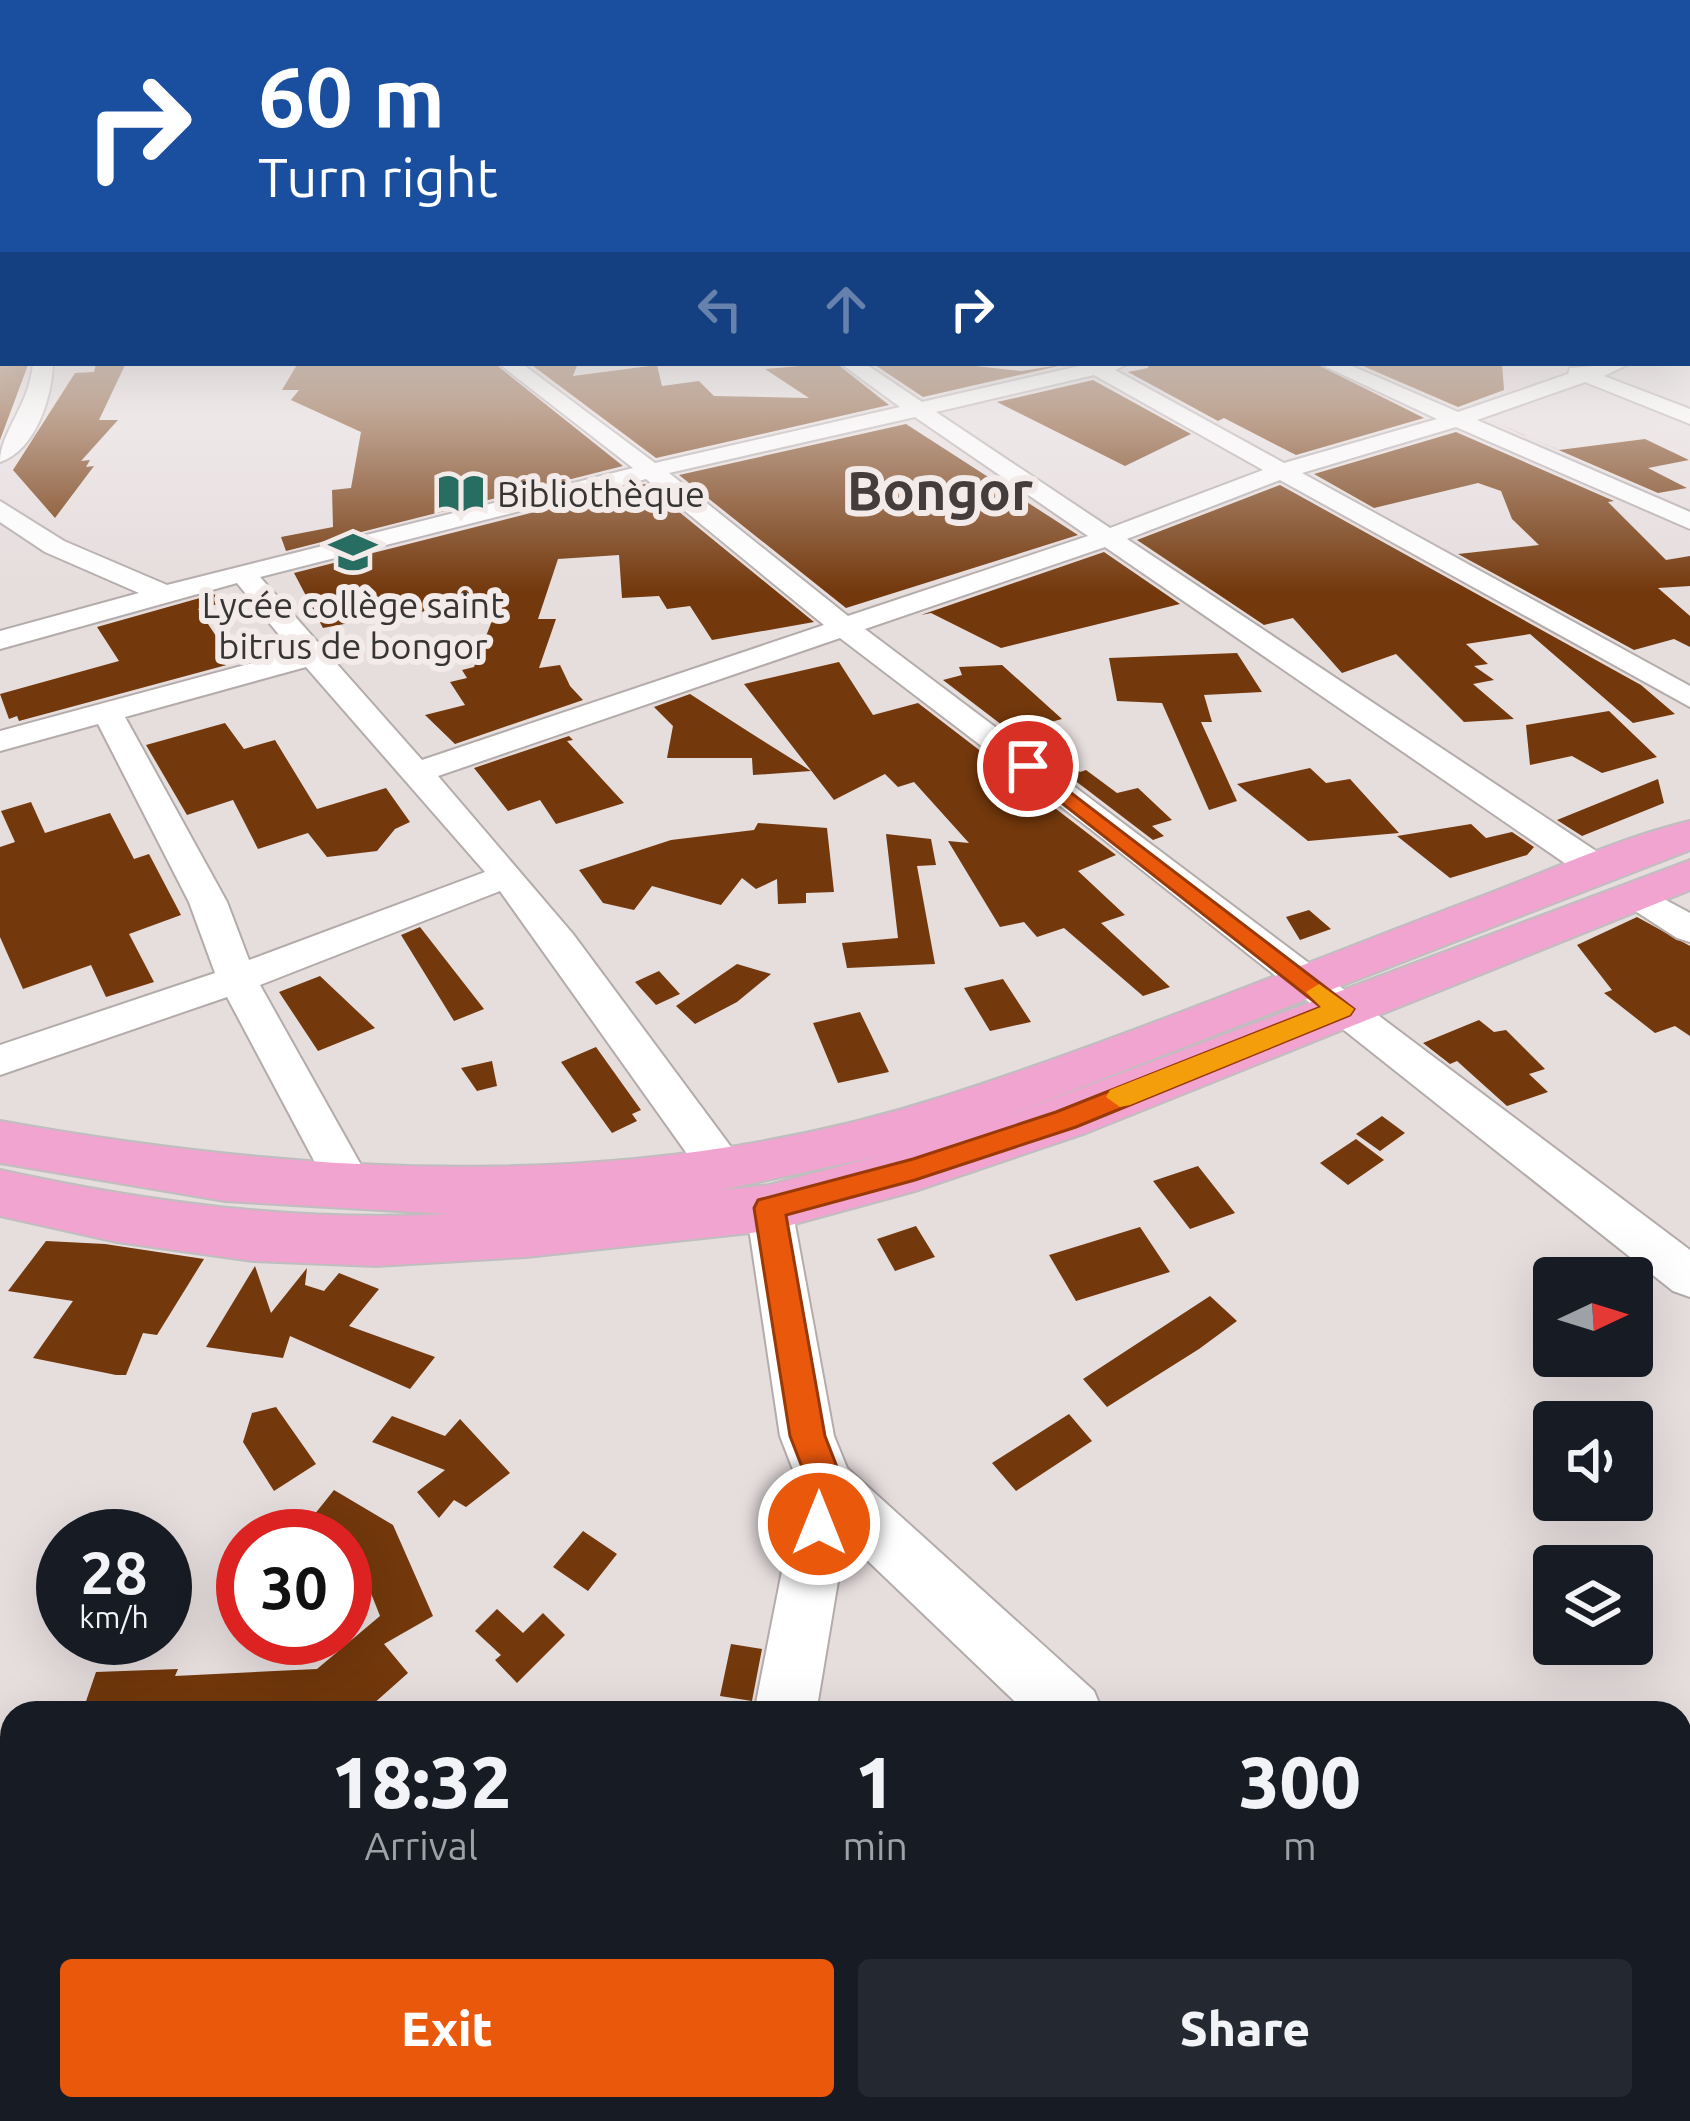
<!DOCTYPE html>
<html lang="en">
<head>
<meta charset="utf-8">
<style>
  body { margin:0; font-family:Ubuntu,sans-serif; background:#242831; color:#f1f3f6; height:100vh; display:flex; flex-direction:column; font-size:45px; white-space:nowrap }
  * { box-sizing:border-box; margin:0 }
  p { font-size:39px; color:#9ea1a6 }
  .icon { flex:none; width:66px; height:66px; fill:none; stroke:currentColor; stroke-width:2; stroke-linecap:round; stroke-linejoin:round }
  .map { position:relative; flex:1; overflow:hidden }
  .drawer { position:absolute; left:0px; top:1701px; width:1692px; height:420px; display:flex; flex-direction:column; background:#171b24; border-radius:36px 36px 0 0; box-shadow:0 12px 48px #0002 }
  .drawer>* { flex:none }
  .banner { position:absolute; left:0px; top:0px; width:1692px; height:366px; box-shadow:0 12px 48px #0002; background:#1a4fa0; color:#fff; overflow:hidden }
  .needle { width:78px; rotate:86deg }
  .controls { position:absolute; left:1533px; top:1257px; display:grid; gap:24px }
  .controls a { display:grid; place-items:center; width:120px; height:120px; border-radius:12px; background:#171b24; box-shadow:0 12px 48px #0002; font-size:60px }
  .speed { position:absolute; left:36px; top:1509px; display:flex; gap:24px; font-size:60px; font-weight:700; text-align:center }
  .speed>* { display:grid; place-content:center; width:156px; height:156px; border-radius:50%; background:#171b24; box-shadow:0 12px 48px #0002; line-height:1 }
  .speed small { font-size:30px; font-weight:400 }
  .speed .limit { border:18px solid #d22; background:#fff; color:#111 }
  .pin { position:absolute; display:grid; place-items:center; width:102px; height:102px; color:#fff; margin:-51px; border:6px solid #fff; border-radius:50%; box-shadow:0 3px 12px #0007 }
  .me { position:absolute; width:132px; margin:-66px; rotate:0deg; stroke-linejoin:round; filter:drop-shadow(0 0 9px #0008) }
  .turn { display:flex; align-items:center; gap:42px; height:252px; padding:0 60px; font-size:54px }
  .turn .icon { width:156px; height:156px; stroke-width:2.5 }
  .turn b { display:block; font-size:84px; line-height:102px }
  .lanes { display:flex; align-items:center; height:114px; padding:0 60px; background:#0003; justify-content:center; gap:60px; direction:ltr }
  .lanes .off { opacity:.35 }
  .eta { display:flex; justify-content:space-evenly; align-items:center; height:204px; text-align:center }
  .eta b { font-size:72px; font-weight:800; line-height:84px }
  .cta { display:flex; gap:24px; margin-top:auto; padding:24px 60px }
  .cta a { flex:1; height:138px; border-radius:12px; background:#ea580c; color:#fff; font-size:48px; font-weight:800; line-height:138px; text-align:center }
  .cta a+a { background:#242831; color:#f1f3f6 }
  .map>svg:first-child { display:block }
</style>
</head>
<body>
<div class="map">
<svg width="1690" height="2121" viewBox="0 0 1690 2121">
  <rect width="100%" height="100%" fill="#e6dddd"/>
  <path fill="#73380c" d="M0,316l3,47 25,2 -28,75z
    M126,363l-27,57h19l-37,41 9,-1 -4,7 8,-1 -39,52 -42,-48 62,-97 19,-1 2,-8z
    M298,363h196l129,103 -337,85 -5,-14 52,-10 -1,-37 19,-2 10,-56 -70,-32 8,-10h-17z
    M529,363h49l-5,13 84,-11 5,21 37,-5 15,15 95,2 -44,-29 71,-6 53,42 -233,53z
    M872,363h77l72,8 46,-7 -144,33z
    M1149,363h165l110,55 -128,37 -72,-37 -6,3 -90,-49 20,-4z
    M1356,363h146l2,27 -46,17z
    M1093,380l98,54 -66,32 -128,-64z
    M1489,420l70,30 86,-11 44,21 -41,8 39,20 -29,5z
    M906,424l172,111 -232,73 -167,-133z
    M1456,432l158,69 -6,1 58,58 24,-4v30l-32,2 32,28v31l-16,-8 -40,11 -176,-96 81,-9 -27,-26 -11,-28 -23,-8 -104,25 -60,-34z
    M645,484l169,138 -102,18 -22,-34 -23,3 -8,-13 -37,2 -3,-43 -61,4 -20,60h18l-17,49 21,-3 10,21 13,14 -128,44 -30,-29 40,-10 -15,-23 17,-4 -5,-8 12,-3 21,-54 -22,1 2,-6 -73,5 -79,15 -29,-55z
    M1280,485l361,200 34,29 -42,9 -103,-89 -64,10 22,20 -14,2 20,14 -21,4 41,35 -50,3 -68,-68 -54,19 -49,-55 -29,7 -127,-85z
    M1104,552l76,52 -179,44 -70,-35 -10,2z
    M214,594l8,9 -24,6 36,54 -215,58 -2,-5 -8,3 -9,-25 119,-33 -22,-34z
    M1237,653l25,39 -58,3 8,27h-11l36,79 -28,9 -47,-107 -45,-2 -8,-43z
    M839,662l34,53 45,-12 198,152 -38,16 47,44 -24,8 69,64 -27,9 -79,-68 -27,9 -13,-15 -24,5 -52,-86 21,2 -55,-61 -16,5 -13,-13 -51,26 -90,-116z
    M1002,665l60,54 -33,9 51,44 6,-2 31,23 21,-5 34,32 -20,6 12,10 -11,4 -210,-160 19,-5 -3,-8z
    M690,694l59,38 62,39 -58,4 -1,-17h-85l6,-32 -19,-19z
    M1609,711l48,46 -55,16 -30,-17 -42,9 -4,-40z
    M225,723l19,26 31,-9 42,69 69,-21 24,34 -15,7 -18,22 -50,6 -19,-24 -50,16 -25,-49 -46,15 -41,-70z
    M569,736l4,4 -6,1 57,62 -68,21 -16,-24 -32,11 -34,-43z
    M1310,768l16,15 24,-4 49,54 -91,8 -71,-57z
    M1658,779l6,24 -82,33 -25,-16z
    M31,802l14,31 65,-20 24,46 15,-5 32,61 -52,19 25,48 -48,15 -15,-32 -68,24 -23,-52v-90l15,-5 -14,-31z
    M758,823l69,5 7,64 -28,1v10l-28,1 -1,-25 -21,10 -14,-11 -21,27 -69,-19 -18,24 -31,-7 -24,-33 92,-30 83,-10z
    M1471,824l15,14 26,-6 22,15 -7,8 -77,23 -53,-42z
    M886,834l45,5 5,26 -19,1 18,98 -88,4 -5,-25 56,-5z
    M1309,910l22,19 -31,11 -14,-23z
    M1637,917l53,29v90l-15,-10 -20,7 -51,-40 8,-3 -35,-45z
    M420,927l64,82 -30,12 -53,-86z
    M737,964l34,10 -34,28 -42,22 -19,-18z
    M659,971l21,23 -24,11 -21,-23z
    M320,976l55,52 -57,23 -39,-59z
    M1003,979l28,43 -41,9 -26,-43z
    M860,1012l29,60 -51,11 -25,-60z
    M1479,1020l15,12 12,-2 39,39 -16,5 19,18 -41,14 -50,-45 -7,3 -27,-21z
    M596,1047l45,63 -9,4 5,7 -25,12 -51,-71z
    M492,1061l5,25 -20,5 -16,-23z
    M1382,1116l23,17 -25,18 -24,-17z
    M1356,1139l28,21 -36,25 -28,-22z
    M1198,1166l37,47 -45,16 -37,-48z
    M916,1226l19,31 -40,14 -18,-32z
    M1140,1227l30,45 -94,29 -27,-46z
    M46,1241l59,3 99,15 -47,76 -14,-2 -17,42h-10l-83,-17 40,-57 -65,-10z
    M255,1266l16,47 36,-45 -2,17 19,6 15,-18 40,16 -30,37 86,31 -25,32 -120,-53 -7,22 -77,-11z
    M1210,1296l27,25 -38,28 -92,58 -24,-28z
    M276,1407l40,57 -42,27 -31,-49 9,-29z
    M1069,1414l23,27 -76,50 -24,-28z
    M392,1416l53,20 15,-17 50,54 -44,34 -12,-7 -15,18 -22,-26 28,-22 -73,-28z
    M334,1490l59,35 40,91 -49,28 24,29 -45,40h-281l14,-41 82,-3 -3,7 142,-7 63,-53 -23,-58 -12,-7v-15h-22l-17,-11z
    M583,1531l34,23 -29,37 -35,-24z
    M497,1609l26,24 20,-20 22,22 -48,48 -22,-23 6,-5 -26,-24z
    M731,1644l31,5 -10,52 -32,-5z"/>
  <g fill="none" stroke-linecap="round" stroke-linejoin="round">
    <defs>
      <path id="minor" d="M0,295h3v9h-3z
        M1689,325h1v13h-1z
        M33,363h20c-1,34 -17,87 -53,99 0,-30 30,-57 33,-99z
        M498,363h23l134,100 245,-56 -60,-44h24l58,39 157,-36 -2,-3h53l-15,7 169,93 153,-44 -119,-56h27l113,49 110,-38 2,-6 61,-5 -27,13 86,33v15l-105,-42 -108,38 213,92v17l-234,-102 -154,46 388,213v21l-410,-227 -153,59 484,322 5,8 -5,8h-26l-480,-330 -240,82 825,621v47l-17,-6 -580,-460 -253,-193 -402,138 135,158 164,221 7,12 -7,12 -16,5 -16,-5 -205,-288 -240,94 115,205 -7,12 -16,6 -16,-6 -109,-205 -227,78v-30l215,-72 -26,-71 -91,-178 -98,27v-20l293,-79 -56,-69 -237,66v-18l139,-38 -94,-41 -45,-30v-21l64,40 103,44 466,-117zM1094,375l169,95 -153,58 -174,-116zM915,417l173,119 -240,80 -179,-143zM646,479l178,146 -402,135 -162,-183zM306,667l179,205 -236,88 -22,-58 -102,-185z
        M1636,884l54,29v29l-13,-4 -54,-35 -5,-8 5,-8z
        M769,1190l16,5 7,13 42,228 13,32 247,223 9,22h-76l-182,-174 -29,174h-62l45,-228 -19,-49 -34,-228 7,-13z
        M0,2026l12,5v74l-12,-5z
        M68,2109h96l5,12h-96z
        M650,2109h74l-2,12h-76z
        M1534,2109h85l5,12h-85z"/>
      <path id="major" d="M1690,821v29l-696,271 696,-261v30l-604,243 -171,58 -146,40 -243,26 -150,9 -123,-5 -136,-19 -117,-26v-46c150,33 297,52 450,44l-225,-13 -225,-38v-42c310,56 637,74 942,-24 181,-58 357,-132 535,-199 70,-26 141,-60 213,-77zM879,1156l-110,29 -48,5z"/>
    </defs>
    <use href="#minor" stroke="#b4abab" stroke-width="4"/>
    <use href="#major" stroke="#bfbebe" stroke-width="4"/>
    <use href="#minor" fill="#fff" fill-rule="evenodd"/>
    <use href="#major" fill="#f2a4d1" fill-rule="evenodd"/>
  </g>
  <linearGradient id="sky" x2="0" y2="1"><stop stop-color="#9da8e7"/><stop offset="0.5" stop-color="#f4f0f0"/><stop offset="1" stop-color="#f4f0f0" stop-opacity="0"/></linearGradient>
  <rect width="1690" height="592" fill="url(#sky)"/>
  <path fill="#ea580c" stroke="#983908" stroke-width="3" d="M1028,760l326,249 -4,6 -274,112 -161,53 -129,35 39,221 19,49 -12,51 -13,5 -13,-5 -6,-12 9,-39 -19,-49 -36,-228 4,-8 155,-41 143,-47 265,-105 -300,-236 -3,-5z"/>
  <path fill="#f59e0b" d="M1319,984l35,25 -4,6 -220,90 -10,2 -14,-10 4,-7 211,-83 -15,-15z"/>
  <defs>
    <symbol id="library-bare" viewBox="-9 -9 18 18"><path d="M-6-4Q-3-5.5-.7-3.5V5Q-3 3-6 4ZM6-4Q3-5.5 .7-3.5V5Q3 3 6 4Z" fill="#286d61" stroke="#f3eaea" stroke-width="2.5" paint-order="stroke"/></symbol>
    <symbol id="school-bare" viewBox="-9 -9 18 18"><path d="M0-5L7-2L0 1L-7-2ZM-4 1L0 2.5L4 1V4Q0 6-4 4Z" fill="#286d61" stroke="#f3eaea" stroke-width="2.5" paint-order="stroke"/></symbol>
  </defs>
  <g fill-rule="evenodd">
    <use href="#library-bare" x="428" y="460" width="66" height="66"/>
    <use href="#school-bare" x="320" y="519" width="66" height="66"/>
  </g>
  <g text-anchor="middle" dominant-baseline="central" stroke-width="12" stroke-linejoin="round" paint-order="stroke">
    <g font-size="36" fill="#373434" stroke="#f3eaea" text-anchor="start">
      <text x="497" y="493">Bibliothèque</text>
      <text x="353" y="604" text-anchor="middle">Lycée collège saint<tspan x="353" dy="41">bitrus de bongor</tspan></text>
    </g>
    <g font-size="54" font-weight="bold" fill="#443d3c" stroke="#f3eaea">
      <text x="940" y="490">Bongor</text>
    </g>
  </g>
</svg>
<div class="controls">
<a><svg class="needle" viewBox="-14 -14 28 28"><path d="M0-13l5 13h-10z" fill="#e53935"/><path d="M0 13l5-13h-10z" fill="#9ea1a6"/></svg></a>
<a><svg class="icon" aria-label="sound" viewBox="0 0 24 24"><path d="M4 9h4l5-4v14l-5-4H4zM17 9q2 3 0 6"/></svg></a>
<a><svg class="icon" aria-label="layers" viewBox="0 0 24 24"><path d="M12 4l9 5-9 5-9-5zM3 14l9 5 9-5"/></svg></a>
</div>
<div class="speed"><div>28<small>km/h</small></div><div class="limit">30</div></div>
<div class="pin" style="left:1028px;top:766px;background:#d93025"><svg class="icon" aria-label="arrive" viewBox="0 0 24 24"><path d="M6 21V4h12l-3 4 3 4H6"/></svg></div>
<svg class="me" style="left:819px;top:1524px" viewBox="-20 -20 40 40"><circle r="17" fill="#ea580c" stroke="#fff" stroke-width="3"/><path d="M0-11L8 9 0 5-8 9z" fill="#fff"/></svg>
<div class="banner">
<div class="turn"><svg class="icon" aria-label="right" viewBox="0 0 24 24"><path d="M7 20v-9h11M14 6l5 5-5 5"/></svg><div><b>60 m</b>Turn right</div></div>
<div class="lanes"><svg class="icon off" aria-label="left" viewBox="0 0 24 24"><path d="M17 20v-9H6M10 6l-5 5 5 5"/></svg><svg class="icon off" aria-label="ahead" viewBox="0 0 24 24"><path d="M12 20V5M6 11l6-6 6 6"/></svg><svg class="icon" aria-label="right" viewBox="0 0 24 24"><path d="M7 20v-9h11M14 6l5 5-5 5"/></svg></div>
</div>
<section class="drawer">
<div class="eta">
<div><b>18:32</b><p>Arrival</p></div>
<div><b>1</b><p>min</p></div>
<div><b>300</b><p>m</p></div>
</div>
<div class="cta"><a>Exit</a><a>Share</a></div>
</section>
</div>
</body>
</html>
